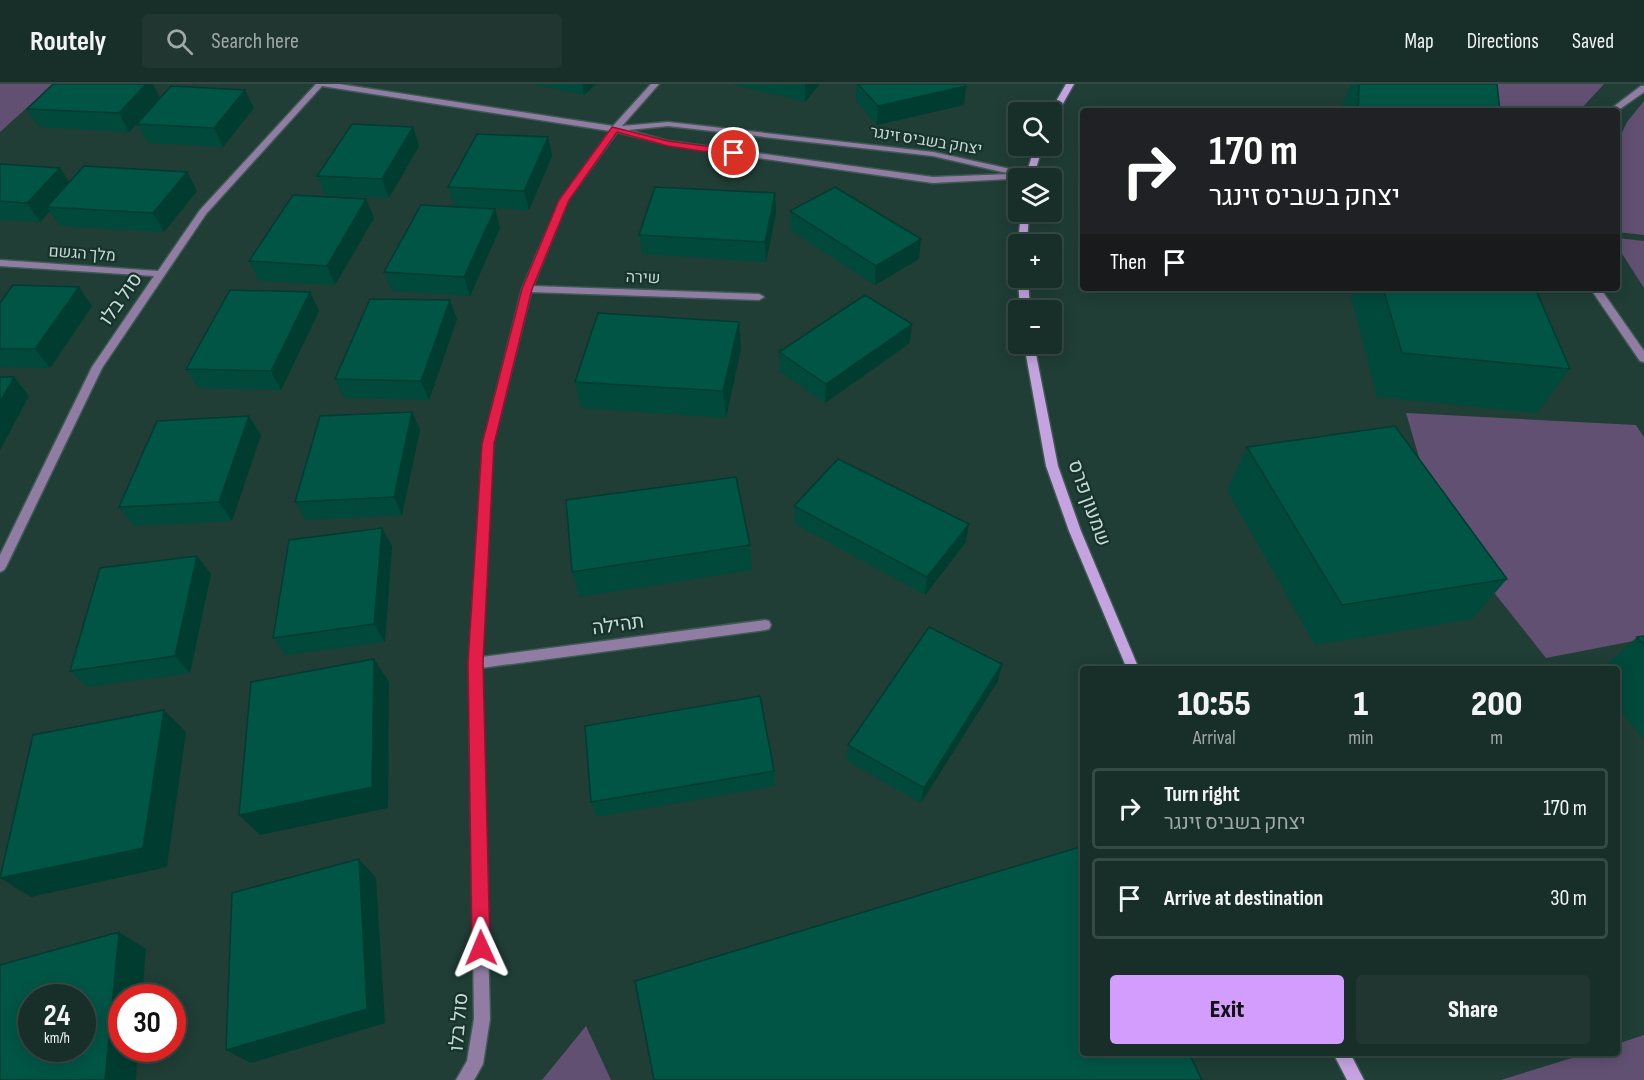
<!DOCTYPE html>
<html lang="en">
<head>
<meta charset="utf-8">
<style>
  body { margin:0; font-family:"Sofia Sans Condensed",Heebo,sans-serif; background:#213630; color:#f1f3f6; height:100vh; display:flex; flex-direction:column; font-size:22px; white-space:nowrap }
  * { box-sizing:border-box; margin:0 }
  p { font-size:20px; color:#9fa8a8 }
  .icon { flex:none; width:33px; height:33px; fill:none; stroke:currentColor; stroke-width:2; stroke-linecap:round; stroke-linejoin:round }
  .map { position:relative; flex:1; overflow:hidden }
  .sheet { position:absolute; left:1080px; top:582px; width:540px; height:390px; display:flex; flex-direction:column; background:#182e28; border-radius:6px; box-shadow:0 3px 15px #0003,0 0 0 2px #364a45 }
  .sheet>* { flex:none }
  .top-card { position:absolute; left:1080px; top:24px; width:540px; height:183px; border-radius:6px; box-shadow:0 3px 15px #0003,0 0 0 2px #364a45; background:#202124; color:#fff; overflow:hidden }
  .fabs { position:absolute; left:1008px; top:18px; display:grid; gap:12px }
  .fabs a { display:grid; place-items:center; width:54px; height:54px; border-radius:6px; background:#182e28; box-shadow:0 3px 15px #0003,0 0 0 2px #364a45; font-size:30px }
  .speed { position:absolute; left:18px; top:900px; display:flex; gap:12px; font-size:30px; font-weight:700; text-align:center }
  .speed>* { display:grid; place-content:center; width:78px; height:78px; border-radius:50%; background:#182e28; box-shadow:0 3px 15px #0003,0 0 0 2px #364a45; line-height:1 }
  .speed small { font-size:15px; font-weight:400 }
  .speed .limit { border:9px solid #d22; background:#fff; color:#111 }
  .pin { position:absolute; display:grid; place-items:center; width:51px; height:51px; color:#fff; margin:-26px; border:3px solid #fff; border-radius:50%; box-shadow:0 2px 6px #0007 }
  .me { position:absolute; width:66px; margin:-33px; rotate:359deg; stroke-linejoin:round; filter:drop-shadow(0 0 4px #0008) }
  .turn { display:flex; align-items:center; gap:21px; height:126px; padding:0 30px; font-size:27px }
  .turn .icon { width:78px; height:78px; stroke-width:2.5 }
  .turn b { display:block; font-size:42px; line-height:51px }
  .then { display:flex; align-items:center; height:57px; padding:0 30px; background:#0003; gap:12px; font-size:22px }
  .eta { display:flex; justify-content:space-evenly; align-items:center; height:102px; text-align:center }
  .eta b { font-size:36px; font-weight:800; line-height:42px }
  .cta { display:flex; gap:12px; margin-top:auto; padding:12px 30px }
  .cta a { flex:1; height:69px; border-radius:6px; background:#d29dfd; color:#111; font-size:24px; font-weight:800; line-height:69px; text-align:center }
  .cta a+a { background:#213630; color:#f1f3f6 }
  ul { padding:0; list-style:none }
  li { display:flex; align-items:center; gap:18px; height:81px; margin:0 12px 9px; padding:0 18px; border:3px solid #364a45; border-radius:6px }
  li div { flex:1 }
  li b { display:block; font-size:22px }
  li em { font-style:normal }
  header { display:flex; align-items:center; gap:36px; box-sizing:border-box; height:84px; padding:0 30px; background:#182e28; border-bottom:2px solid #364a45 }
  header strong { font-size:28px }
  nav { display:flex; gap:33px; margin-inline-start:auto; font-size:21px }
  .search { width:420px; height:54px; background:#213630; display:flex; align-items:center; gap:15px; box-sizing:border-box; padding:0 21px; border-radius:6px; color:#9fa8a8; font-size:22px }
  .map>svg:first-child { display:block }
</style>
</head>
<body>
<header>
<strong>Routely</strong>
<div class="search"><svg class="icon" aria-label="search" viewBox="0 0 24 24"><circle cx="10" cy="10" r="6"/><path d="M15 15l6 6"/></svg>Search here</div>
<nav><a>Map</a><a>Directions</a><a>Saved</a></nav>
</header>
<div class="map">
<svg width="1644" height="996" viewBox="0 0 1644 996">
  <rect width="100%" height="100%" fill="#203e36"/>
  <path fill="#625072" d="M0,0h53l-53,48z
    M1362,0h242l-25,27h-130z
    M1644,17v134l-27,-3v-89l10,-21z
    M1617,154l27,3v47l-27,-42z
    M1406,329l230,12 8,12v202l-98,19 -108,-136z
    M586,942l25,54h-69z
    M1644,951v45h-143l87,-27h29v-9z"/>
  <g fill="none" stroke-linecap="round" stroke-linejoin="round">
    <defs>
      <path id="street" d="M316,0h23l274,42 38,-42h8l-37,42 46,-4 265,30 82,18 1,2 -2,2 15,-1 4,3 -4,2 -96,5 -265,-38 -51,-13 -49,68 -35,86 226,8 5,3 -5,3 -228,-8 -38,152 -11,213 283,-37 4,1 2,4 -2,4 -4,1 -284,38 9,351 -7,45 -9,16h-18l11,-19 7,-42 -5,-356 14,-219 39,-155 38,-89 50,-69 -288,-45 -116,128 -104,154 -96,199 -2,3 -4,2v-17l92,-188 62,-91 -154,-10v-6l158,11 42,-61zM668,42l265,30 78,18 -78,3 -265,-36 -40,-11z
        M1641,2h3v6l-27,19h-9z
        M1590,204h10l44,63v11l-4,-1z"/>
      <path id="secondary" d="M1066,0h8l-18,32 -4,2 -2,-6z
        M1035,62h8l-10,32h-8z
        M1021,128h8l-2,32h-9z
        M1018,194h10l2,32h-10z
        M1024,260h10l24,122 23,65 58,138h-12l-58,-138 -23,-65z
        M1333,969h17l14,27h-17z"/>
    </defs>
    <use href="#street" stroke="#3e5a52" stroke-width="3"/>
    <use href="#secondary" stroke="#3e5a52" stroke-width="3"/>
    <use href="#street" fill="#917da3" fill-rule="evenodd"/>
    <use href="#secondary" fill="#c4a3e0" fill-rule="evenodd"/>
  </g>
  <path fill="#00493b" d="M533,0h63l-12,11z
    M731,0h89l-15,18z
    M856,0h108v21l-87,20 -21,-24z
    M1351,0h146l3,27h-158v-5z
    M160,14l-31,34 -90,-5 -12,-18z
    M254,24l-31,39 -75,-4 -11,-19z
    M413,43l6,19 -30,52 -64,-3 -8,-19z
    M548,53l4,19 -23,54 -75,-4 -6,-19z
    M0,80l60,4 9,15 118,-11 10,19 -33,41 -104,-6 -10,-15 -10,11 -40,-2z
    M775,109l1,20 -10,49 -124,-8 -3,-19z
    M366,115l8,19 -39,67 -76,-4 -10,-20z
    M495,125l5,19 -30,68 -78,-5 -8,-19z
    M790,127l131,28 -2,20 -44,26 -84,-54z
    M1356,204h179l35,81 -33,44 -160,-16 -26,-100z
    M310,208l9,19 -38,79 -83,-2 -12,-19z
    M0,219l92,3 -42,62 -50,-1z
    M457,235l-28,81 -85,-2 -9,-19z
    M910,259l-85,60 -45,-31 -1,-20z
    M741,264l-15,70 -145,-10 -6,-26z
    M420,346l-18,85 -96,5 -11,-18z
    M261,351l-29,86 -98,5 -15,-19z
    M1247,363l260,132 -35,40 -157,26 -88,-155z
    M794,422l175,18 -3,18 -41,53 -130,-71z
    M750,461l2,25 -172,27 -8,-25z
    M392,462l-7,96 -99,13 -13,-17z
    M211,490l-21,99 -103,14 -17,-16z
    M1644,552v104l-27,-34v-37h-15l35,-32z
    M1002,580l-4,17 -77,122 -74,-42 1,-16z
    M774,687l1,15 -178,31 -6,-15z"/>
  <path fill="#003c30" d="M146,0h7l7,14 -31,34 -10,-19z
    M582,0h14l-12,11z
    M805,0h15l-15,18z
    M966,2l-2,19 -87,20 1,-19z
    M245,6l9,18 -31,39 -9,-19z
    M413,43l6,19 -30,52 -7,-19z
    M548,53l4,19 -23,54 -5,-19z
    M60,84l12,19 -25,20 3,4 -10,11 -13,-19z
    M187,88l10,19 -33,41 -11,-19z
    M775,109l1,20 -10,49 -1,-20z
    M366,115l8,19 -39,67 -8,-19z
    M495,125l5,19 -30,68 -6,-19z
    M921,155l-2,20 -44,26 1,-19z
    M79,203l13,19 -42,62 -15,-19z
    M310,208l9,19 -38,79 -10,-19z
    M450,216l7,19 -28,81 -8,-19z
    M739,238l2,26 -15,70 -3,-27z
    M912,240l-2,19 -85,60 1,-19z
    M14,293l15,19 -29,54v-48z
    M412,328l8,18 -18,85 -8,-18z
    M249,332l12,19 -29,86 -13,-19z
    M969,440l-3,18 -41,53 2,-18z
    M382,444l10,18 -7,96 -11,-18z
    M197,472l14,18 -21,99 -15,-17z
    M374,575l15,23 -1,126 -128,27 -21,-20z
    M1002,580l-4,17 -77,122 3,-15z
    M164,626l22,22 -19,135 -136,30 -31,-19z
    M359,775l17,19 9,145 -134,40 -25,-13z
    M119,848l27,17 -4,49h-20v50h16l-2,32h-31z"/>
  <path fill="#005545" stroke="#003c30" stroke-width="1.5" fill-rule="evenodd" d="M53,0h93l-27,29 -92,-4z
    M858,0h106l2,2 -88,20z
    M1359,0h138l3,27h-142z
    M171,2l74,4 -31,38 -77,-4z
    M352,40l61,3 -31,52 -65,-3z
    M477,50l71,3 -24,54 -76,-4z
    M0,80l60,4 -33,35 -27,-2z
    M84,82l103,6 -34,41 -106,-6z
    M655,103l120,6 -10,49 -126,-7z
    M835,103l86,52 -45,27 -86,-55z
    M293,111l73,4 -39,67 -78,-5z
    M421,121l74,4 -31,68 -80,-5z
    M13,201l66,2 -44,62h-35v-46z
    M1383,204h152l35,81 -168,-16z
    M230,206l80,2 -39,79 -85,-2z
    M865,211l47,29 -86,60 -47,-32z
    M370,215l80,1 -29,81 -86,-2z
    M598,229l141,9 -16,69 -148,-9z
    M0,293h14l-14,25z
    M412,328l-18,85 -99,5 25,-86z
    M249,332l-30,86 -100,5 38,-86z
    M1395,342l112,153 -165,26 -95,-158z
    M838,375l131,65 -42,53 -133,-71z
    M736,393l14,68 -178,27 -6,-72z
    M382,444l-8,96 -101,14 16,-98z
    M197,472l-22,100 -105,15 30,-103z
    M929,543l73,37 -78,124 -76,-43z
    M1644,552v9l-7,-8z
    M374,575l-2,128 -133,28 12,-133z
    M760,612l14,75 -183,31 -6,-76z
    M164,626l-21,138 -143,30 33,-143z
    M1083,762v207h106l13,27h-548l-19,-99z
    M359,775l8,150 -141,41 6,-157z
    M119,848l-14,148h-105v-115zM32,914h50v50h-50z"/>
  <path fill="#e11d48" stroke="#92132f" stroke-width="1.5" d="M612,43l56,14 66,9 5,3 -5,3 -66,-10 -51,-14 -48,68 -37,89 -38,155 -11,219 7,285 -3,6 -6,3 -6,-3 -3,-6 -4,-285 14,-219 40,-155 37,-89z"/>
  <g text-anchor="middle" dominant-baseline="central" stroke-width="4.5" stroke-linejoin="round" paint-order="stroke">
    <g font-size="16" fill="#c8d9d4" stroke="#16332c">
      <text transform="translate(926 57) rotate(9)">יצחק בשביס זינגר</text>
      <text transform="translate(82 170) rotate(4)">מלך הגשם</text>
      <text transform="translate(643 194) rotate(2)">שירה</text>
    </g>
    <g font-size="20" fill="#c8d9d4" stroke="#16332c">
      <text transform="translate(121 215) rotate(-55)">סול בלו</text>
      <text transform="translate(1089 419) rotate(70)">שמעון פרס</text>
      <text transform="translate(618 541) rotate(-8)">תהילה</text>
      <text transform="translate(459 938) rotate(-85)">סול בלו</text>
    </g>
  </g>
</svg>
<div class="fabs">
<a><svg class="icon" aria-label="search" viewBox="0 0 24 24"><circle cx="10" cy="10" r="6"/><path d="M15 15l6 6"/></svg></a>
<a><svg class="icon" aria-label="layers" viewBox="0 0 24 24"><path d="M12 4l9 5-9 5-9-5zM3 14l9 5 9-5"/></svg></a>
<a>+</a>
<a>−</a>
</div>
<div class="speed"><div>24<small>km/h</small></div><div class="limit">30</div></div>
<div class="pin" style="left:734px;top:69px;background:#d93025"><svg class="icon" aria-label="arrive" viewBox="0 0 24 24"><path d="M6 21V4h12l-3 4 3 4H6"/></svg></div>
<svg class="me" style="left:481px;top:864px" viewBox="-20 -20 40 40"><path d="M0-17L14 15 0 8-14 15z" fill="#e11d48" stroke="#fff" stroke-width="4"/></svg>
<div class="top-card">
<div class="turn"><svg class="icon" aria-label="right" viewBox="0 0 24 24"><path d="M7 20v-9h11M14 6l5 5-5 5"/></svg><div><b>170 m</b>יצחק בשביס זינגר</div></div>
<div class="then">Then<svg class="icon" aria-label="arrive" viewBox="0 0 24 24"><path d="M6 21V4h12l-3 4 3 4H6"/></svg></div>
</div>
<section class="sheet">
<div class="eta">
<div><b>10:55</b><p>Arrival</p></div>
<div><b>1</b><p>min</p></div>
<div><b>200</b><p>m</p></div>
</div>
<ul>
<li><svg class="icon" aria-label="right" viewBox="0 0 24 24"><path d="M7 20v-9h11M14 6l5 5-5 5"/></svg><div><b>Turn right</b><p>יצחק בשביס זינגר</p></div><em>170 m</em></li>
<li><svg class="icon" aria-label="arrive" viewBox="0 0 24 24"><path d="M6 21V4h12l-3 4 3 4H6"/></svg><div><b>Arrive at destination</b></div><em>30 m</em></li>
</ul>
<div class="cta"><a>Exit</a><a>Share</a></div>
</section>
</div>
</body>
</html>
